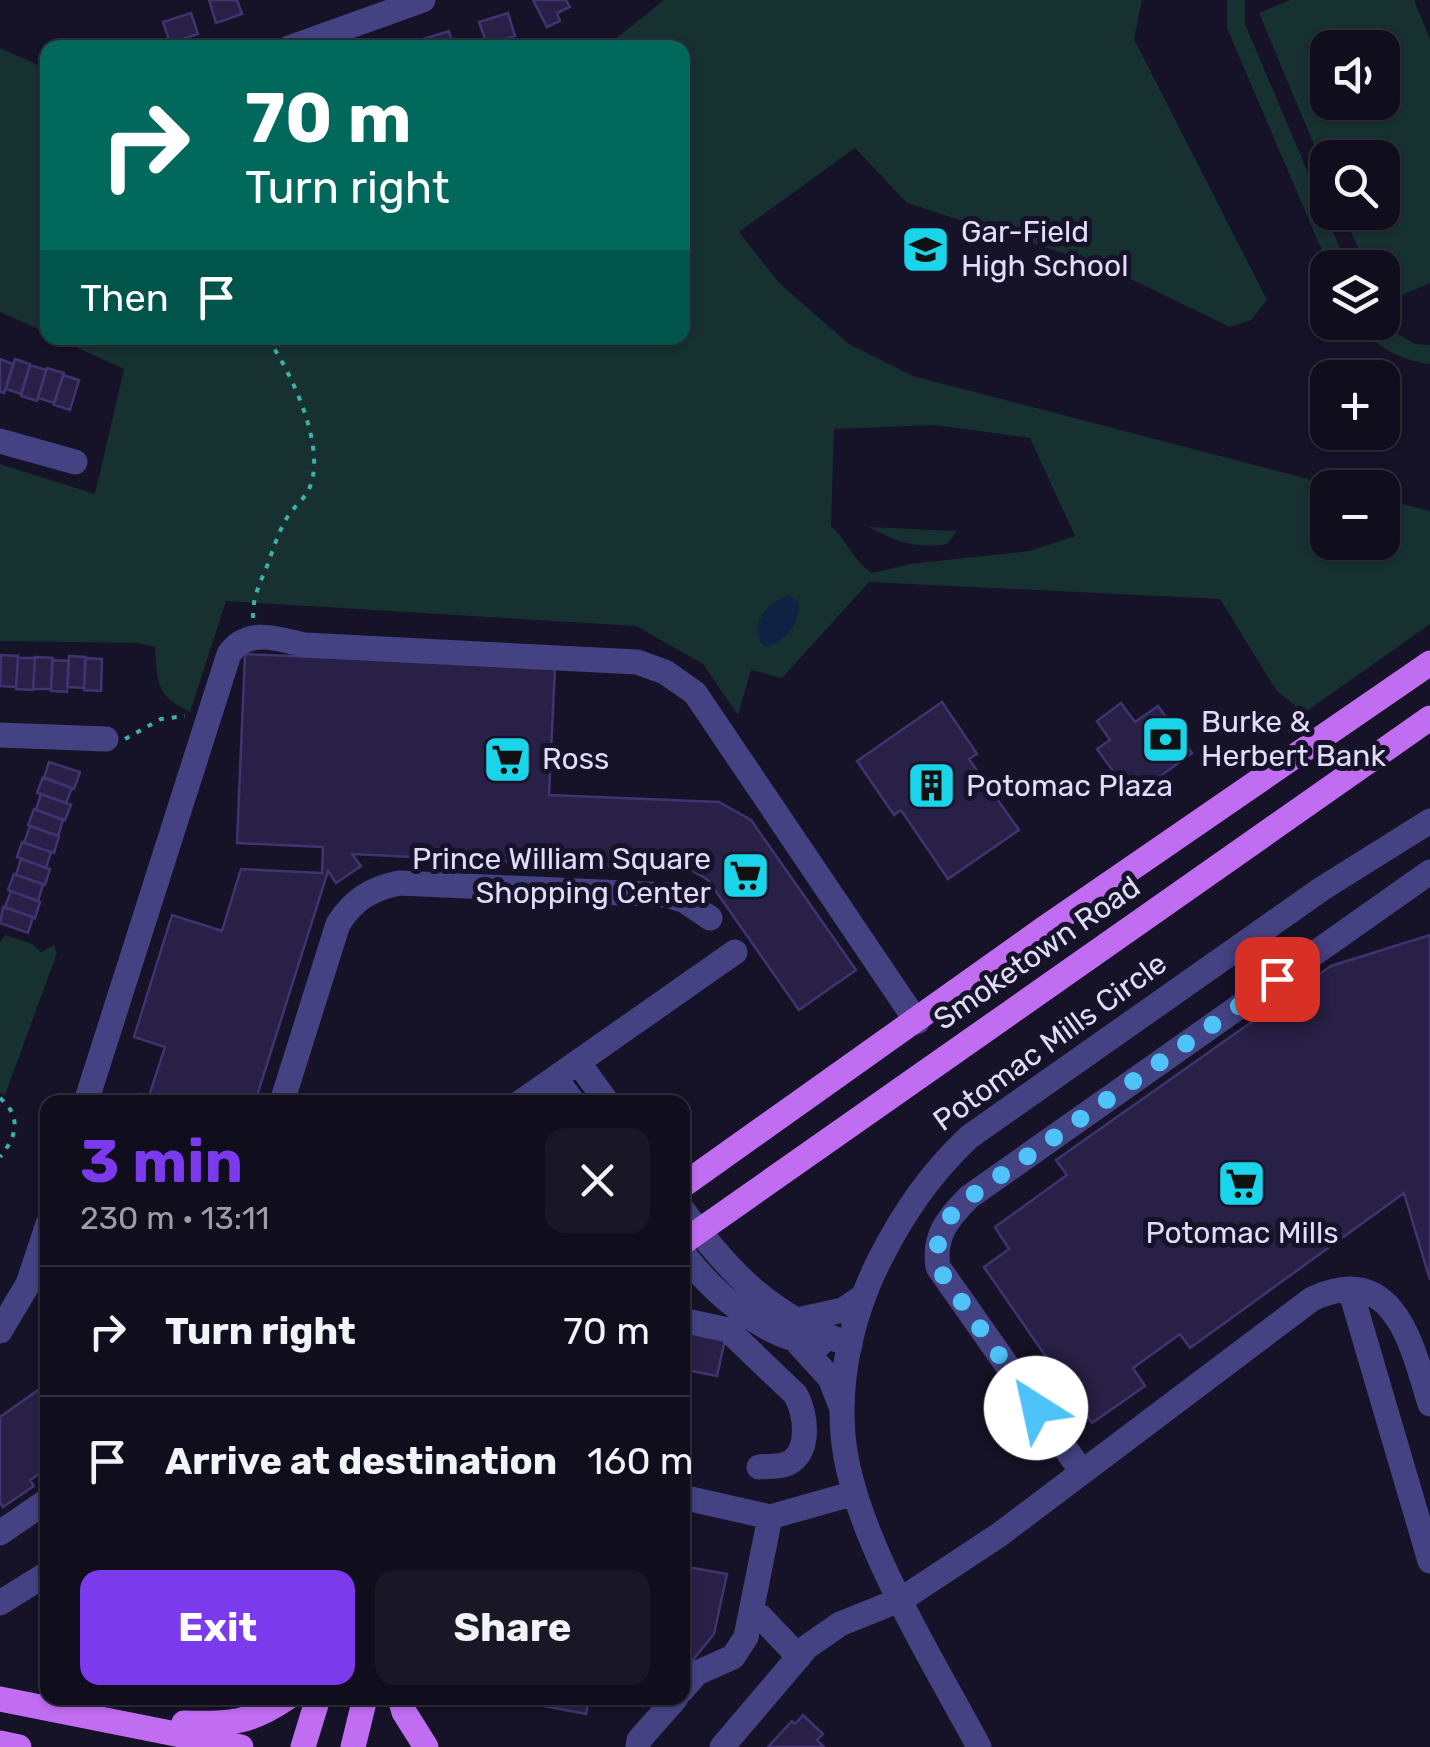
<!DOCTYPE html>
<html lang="en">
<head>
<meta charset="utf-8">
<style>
  body { margin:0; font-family:Rubik,sans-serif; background:#191726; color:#f1f3f6; height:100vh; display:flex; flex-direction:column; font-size:38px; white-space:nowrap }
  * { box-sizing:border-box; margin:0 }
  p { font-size:32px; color:#9c9ca4 }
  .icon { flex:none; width:55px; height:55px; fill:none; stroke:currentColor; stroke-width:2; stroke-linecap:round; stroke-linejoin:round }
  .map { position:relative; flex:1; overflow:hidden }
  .sheet { position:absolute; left:40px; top:1095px; width:650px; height:610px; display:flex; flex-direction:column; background:#100e1d; border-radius:20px; box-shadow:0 2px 8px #0004,0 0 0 2px #302e3b }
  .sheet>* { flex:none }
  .guide { position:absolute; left:40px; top:40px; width:650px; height:305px; border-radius:20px; box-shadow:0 2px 8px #0004,0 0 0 2px #302e3b; background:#00695c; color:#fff; overflow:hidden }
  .fabs { position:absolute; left:1310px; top:30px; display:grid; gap:20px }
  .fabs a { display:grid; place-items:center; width:90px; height:90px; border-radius:20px; background:#100e1d; box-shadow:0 2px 8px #0004,0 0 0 2px #302e3b; font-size:50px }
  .pin { position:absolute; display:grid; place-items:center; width:85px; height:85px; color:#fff; margin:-42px; border-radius:20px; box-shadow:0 5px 15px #0006 }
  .me { position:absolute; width:110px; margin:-55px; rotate:325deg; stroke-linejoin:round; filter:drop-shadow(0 0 8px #0008) }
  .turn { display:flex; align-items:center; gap:35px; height:210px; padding:0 40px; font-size:45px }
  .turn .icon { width:130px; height:130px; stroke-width:2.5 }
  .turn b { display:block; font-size:70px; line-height:85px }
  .then { display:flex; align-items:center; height:95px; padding:0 40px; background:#0003; gap:20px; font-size:38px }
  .round { display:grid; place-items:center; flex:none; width:105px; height:105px; border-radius:20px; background:#191726 }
  .head { display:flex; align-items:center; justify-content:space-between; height:170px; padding:0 40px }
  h1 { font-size:60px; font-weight:700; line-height:75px; color:#7c3aed }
  .button { display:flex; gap:20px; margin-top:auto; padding:20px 40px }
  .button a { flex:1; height:115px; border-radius:20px; background:#7c3aed; color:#fff; font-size:40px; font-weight:700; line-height:115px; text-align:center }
  .button a+a { background:#191726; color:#f1f3f6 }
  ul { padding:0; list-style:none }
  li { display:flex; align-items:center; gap:30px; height:130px; padding:0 40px; border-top:2px solid #302e3b }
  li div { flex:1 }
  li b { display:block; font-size:38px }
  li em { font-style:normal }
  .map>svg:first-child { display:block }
</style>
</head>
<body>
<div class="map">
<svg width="1430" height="1747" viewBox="0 0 1430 1747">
  <rect width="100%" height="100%" fill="#161227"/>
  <path fill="#163130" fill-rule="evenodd" d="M664,0h478l-8,39 133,261 -16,20 -21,7 -124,-60 -199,-64 -52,-55 -116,84 40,51 70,61 64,32 426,111 -11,1v54h54l1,-43 47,12v113l-126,89 -28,-23 -56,-91 -351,-17 -87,96 -31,-8 -13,45 -35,-51 -67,-38 -410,-25 -36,111c-35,-18 -32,-27 -35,-65l-17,-4 -138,-2v-177l95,30 29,-125 -68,-31h626v-290l-84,-1 17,-8zM935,425l95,13 45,98 -46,15 -119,13 -38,9c-18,-11 -25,-33 -41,-47l3,-97z
    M1227,0h18v24l103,243h-19l-102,-239z
    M1290,0h124l16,39v244l-47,20 -1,-35 -16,-1 -23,-54 39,-1v-54h-54l-1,18 -68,-163zM1328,48h54v54h-54z
    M0,48l47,21v264l-47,-21z
    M1354,323h24l37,21 15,1v19c-30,-3 -55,-19 -76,-41z
    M869,527l88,4 -10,13c-32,5 -50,-2 -78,-17z
    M5,935l27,9 9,8 13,-7 3,8 -52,142 -5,-2v-151z"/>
  <path fill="#102243" d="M789,596l10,7c2,19 -15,42 -35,44 -16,-20 2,-46 25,-51z"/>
  <path fill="#282046" stroke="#403470" stroke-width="2.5" d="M209,0h28l5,14 -26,9z
    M533,0h33l4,7 -13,6 3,8 -13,6z
    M191,13l7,21 -28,9 -7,-21z
    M508,13l7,23 -13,4 2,8h-16l-9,-26z
    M449,31l5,17h-28l-3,-9z
    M0,359l13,5 -9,29 -4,-1z
    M15,359l15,5 -9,30 -15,-5z
    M30,365l16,5 -9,31 -16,-5z
    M47,368l17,5 -10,30 -16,-5z
    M63,375l16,5 -9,30 -16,-5z
    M245,654l310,13 -6,128 170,7 32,18 105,150 -57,40 -91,-130 -17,-10 -339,-16 9,12 -25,17 -8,-12 -73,231h-117l3,-8 8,2 16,-49 -31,-10 38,-122 50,16 19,-62 81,4 1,-26 -86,-4z
    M1,655l17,1 -2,31 -16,-1z
    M69,656l17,1 -2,31 -17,-1z
    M35,657l18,1 -2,31h-18z
    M18,658h17l-2,32 -17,-1z
    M85,658l17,1 -1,32 -17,-1z
    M52,660l17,1 -2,31 -16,-1z
    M942,702l35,52 -8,5 50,71 -71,49 -47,-69 -7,5 -37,-54z
    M1121,703l14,19 23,-16 34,47 -60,44 -35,-48 13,-9 -13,-19z
    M49,762l31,10 -6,17 -30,-11z
    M43,777l29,11 -6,15 -29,-10z
    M41,794l30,11 -6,15 -29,-10z
    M34,809l29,11 -5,16 -30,-11z
    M30,826l29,10 -5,17 -30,-10z
    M22,842l29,10 -5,16 -29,-11z
    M21,859l29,10 -5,16 -29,-10z
    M14,874l29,10 -5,17 -30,-11z
    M11,891l29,11 -5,16 -30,-11z
    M3,907l30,10 -5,16 -28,-10z
    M1430,935v345l-26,-87 -214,155 -10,-14 -47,34 12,18 -53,37 -108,-156 25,-18 -14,-22 72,-52 -11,-15 275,-194z
    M682,1326l44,9 -9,41 -35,-7z
    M48,1383v85l-18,12 4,6 -31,21 -3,-5v-85z
    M682,1566l45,8 -13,60 -32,39z
    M541,1698h48l-3,16 -47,-9z
    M803,1715l20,19 -6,6 7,7h-56l24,-26 3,3z"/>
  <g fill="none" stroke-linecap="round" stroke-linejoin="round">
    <path stroke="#3cb0a9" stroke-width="4" stroke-dasharray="5 8" stroke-linecap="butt" d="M253,618c-1,-19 7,-35 14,-52 6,-16 12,-36 21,-50 6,-9 15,-16 20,-25 21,-40 -17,-120 -41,-153
      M125,739l36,-20 24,-3
      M0,1098c22,19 17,38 0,59"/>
    <path stroke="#444282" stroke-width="25" d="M289,48l134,-48
      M0,441l75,21
      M0,735l106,4
      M578,1062l29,40
      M555,1078l18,24
      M86,1102l143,-448c19,-27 49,-15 76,-9l332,17 28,10 30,21 222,329
      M282,1102l56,-178c16,-25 33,-35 61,-41l268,12 18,6 25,17
      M521,1102l214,-150
      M682,1209c49,66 89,107 168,136
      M682,1252c31,41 85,89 138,92
      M1350,1289l80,272
      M682,1320l46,10 67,64c12,19 17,64 -12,71 -7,2 -17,1 -24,2
      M793,1321l50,-11 21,-14
      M0,1331l28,-47 20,-60
      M798,1343l32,35 10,26
      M1082,1472l-144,-205c-5,-31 10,-49 31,-70l461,-325
      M682,1497l88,20 85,-24
      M0,1533l48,-33
      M0,1603l48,-30
      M751,1617h10l38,40
      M682,1690l15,-17 36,-16 13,-20 24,-120
      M638,1747l1,-7 37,-42
      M722,1747l85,-100 33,-23 62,-25 97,-64 313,-236c83,-39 100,47 118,105
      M979,1747c-46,-87 -128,-215 -136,-312 -5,-60 10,-123 37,-176 24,-47 50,-85 89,-122l354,-249 107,-67"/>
    <path stroke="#c06df1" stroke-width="25" d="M682,1186l360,-256 388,-267
      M682,1243l748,-525
      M400,1698l4,14 22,35
      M0,1699l241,48
      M184,1723c45,1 65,1 103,-25
      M0,1743l19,4
      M303,1747l15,-49
      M353,1747l12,-49"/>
  </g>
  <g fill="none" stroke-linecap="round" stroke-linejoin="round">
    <path stroke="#4fc3f7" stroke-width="18" stroke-dasharray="0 32.4" d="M1036,1408l-98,-140v-30l14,-24 18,-17 307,-218"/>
  </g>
  <defs>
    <symbol id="school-square" viewBox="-11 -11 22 22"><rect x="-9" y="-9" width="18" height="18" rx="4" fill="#1ad5ea" stroke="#161227"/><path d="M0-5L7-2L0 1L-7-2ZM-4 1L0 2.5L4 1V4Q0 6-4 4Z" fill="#111"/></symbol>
    <symbol id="bank-square" viewBox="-11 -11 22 22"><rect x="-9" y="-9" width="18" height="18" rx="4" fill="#1ad5ea" stroke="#161227"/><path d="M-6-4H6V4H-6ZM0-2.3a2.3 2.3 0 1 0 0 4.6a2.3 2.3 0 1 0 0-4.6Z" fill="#111"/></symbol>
    <symbol id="supermarket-square" viewBox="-11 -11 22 22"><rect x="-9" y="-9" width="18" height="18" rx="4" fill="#1ad5ea" stroke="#161227"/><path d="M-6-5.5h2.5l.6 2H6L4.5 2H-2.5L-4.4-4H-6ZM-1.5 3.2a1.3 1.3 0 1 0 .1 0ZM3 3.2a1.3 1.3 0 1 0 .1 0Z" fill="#111"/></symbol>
    <symbol id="building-square" viewBox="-11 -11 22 22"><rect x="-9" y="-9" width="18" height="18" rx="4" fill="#1ad5ea" stroke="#161227"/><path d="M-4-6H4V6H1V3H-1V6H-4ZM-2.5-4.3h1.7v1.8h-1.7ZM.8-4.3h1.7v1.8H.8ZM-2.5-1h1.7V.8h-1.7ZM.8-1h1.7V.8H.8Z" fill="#111"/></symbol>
  </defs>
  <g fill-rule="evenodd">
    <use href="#school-square" x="898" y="222" width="55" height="55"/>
    <use href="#bank-square" x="1138" y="712" width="55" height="55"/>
    <use href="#supermarket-square" x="480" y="732" width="55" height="55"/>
    <use href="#building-square" x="904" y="758" width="55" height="55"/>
    <use href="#supermarket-square" x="718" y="848" width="55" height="55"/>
    <use href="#supermarket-square" x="1214" y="1156" width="55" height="55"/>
  </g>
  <g text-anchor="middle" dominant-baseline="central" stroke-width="10" stroke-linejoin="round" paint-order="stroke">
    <g font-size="30" fill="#e0dcfc" stroke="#161227" text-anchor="start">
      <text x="961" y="232">Gar-Field<tspan x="961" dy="34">High School</tspan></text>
      <text x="1201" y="722">Burke &amp;<tspan x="1201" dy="34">Herbert Bank</tspan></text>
      <text x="542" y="759">Ross</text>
      <text x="966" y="786">Potomac Plaza</text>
      <text x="711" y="859" text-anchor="end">Prince William Square<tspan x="711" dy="34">Shopping Center</tspan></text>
      <text x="1242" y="1233" text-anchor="middle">Potomac Mills</text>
    </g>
    <g font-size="30" fill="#e0dcfc" stroke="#161227">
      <text transform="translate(1037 953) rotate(-35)">Smoketown Road</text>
      <text transform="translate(1050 1042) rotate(-36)">Potomac Mills Circle</text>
    </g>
  </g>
</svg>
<div class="fabs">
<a><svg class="icon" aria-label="sound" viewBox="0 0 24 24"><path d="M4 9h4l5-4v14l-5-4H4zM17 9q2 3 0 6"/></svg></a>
<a><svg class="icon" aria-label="search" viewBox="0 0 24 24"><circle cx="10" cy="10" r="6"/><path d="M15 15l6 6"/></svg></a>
<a><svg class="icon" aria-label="layers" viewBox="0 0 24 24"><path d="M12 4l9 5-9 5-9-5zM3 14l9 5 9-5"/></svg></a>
<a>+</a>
<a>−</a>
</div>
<div class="pin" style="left:1277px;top:979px;background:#d93025"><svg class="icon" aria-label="arrive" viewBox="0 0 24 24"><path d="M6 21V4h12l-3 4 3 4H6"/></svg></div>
<svg class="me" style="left:1036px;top:1408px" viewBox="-20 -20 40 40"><circle r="19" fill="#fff"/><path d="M0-13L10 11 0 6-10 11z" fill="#4fc3f7"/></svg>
<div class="guide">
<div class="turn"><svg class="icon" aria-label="right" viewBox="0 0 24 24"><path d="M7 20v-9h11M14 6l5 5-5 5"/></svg><div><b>70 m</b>Turn right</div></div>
<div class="then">Then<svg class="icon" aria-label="arrive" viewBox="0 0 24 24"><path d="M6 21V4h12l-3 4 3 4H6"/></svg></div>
</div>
<section class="sheet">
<div class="head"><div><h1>3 min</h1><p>230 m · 13:11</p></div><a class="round"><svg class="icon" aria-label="close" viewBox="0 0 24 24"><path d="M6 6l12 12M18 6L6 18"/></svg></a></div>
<ul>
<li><svg class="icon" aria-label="right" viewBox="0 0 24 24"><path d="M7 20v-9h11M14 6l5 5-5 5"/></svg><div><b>Turn right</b></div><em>70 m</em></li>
<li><svg class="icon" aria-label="arrive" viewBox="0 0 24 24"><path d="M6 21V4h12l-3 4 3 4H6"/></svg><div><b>Arrive at destination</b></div><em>160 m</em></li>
</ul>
<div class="button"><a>Exit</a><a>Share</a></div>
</section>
</div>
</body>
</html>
